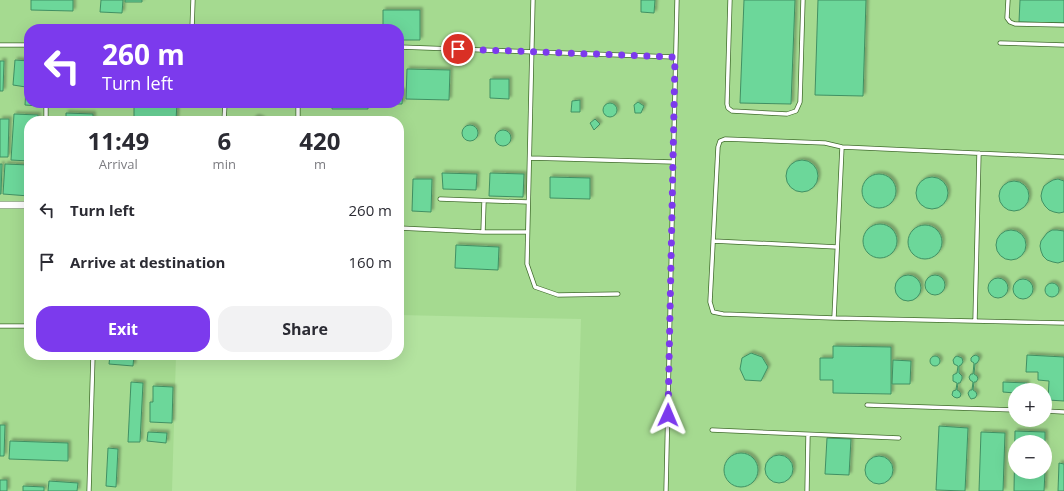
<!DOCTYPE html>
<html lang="en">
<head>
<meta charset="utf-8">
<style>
  body { margin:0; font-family:"Open Sans",sans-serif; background:#f2f2f3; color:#2b2b33; height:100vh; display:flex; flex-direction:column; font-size:15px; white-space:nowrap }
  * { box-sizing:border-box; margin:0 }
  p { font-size:13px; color:#7c7c81 }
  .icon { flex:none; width:22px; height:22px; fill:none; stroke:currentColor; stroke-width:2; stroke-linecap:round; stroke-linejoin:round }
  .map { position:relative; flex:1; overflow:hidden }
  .side { position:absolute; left:24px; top:116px; width:380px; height:244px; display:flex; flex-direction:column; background:#fff; border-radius:16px; box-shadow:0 4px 16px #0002 }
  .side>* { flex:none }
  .banner { position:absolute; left:24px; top:24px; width:380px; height:84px; border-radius:16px; box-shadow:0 4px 16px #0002; background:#7c3aed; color:#fff; overflow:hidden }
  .buttons { position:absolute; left:1008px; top:383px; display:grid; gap:8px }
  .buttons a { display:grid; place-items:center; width:44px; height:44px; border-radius:50%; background:#fff; box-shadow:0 4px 16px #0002; font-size:20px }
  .pin { position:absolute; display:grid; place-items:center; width:34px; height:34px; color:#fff; margin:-17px; border:2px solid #fff; border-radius:50%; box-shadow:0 1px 4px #0007 }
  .me { position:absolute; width:44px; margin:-22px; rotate:1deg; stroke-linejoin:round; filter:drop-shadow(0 0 3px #0008) }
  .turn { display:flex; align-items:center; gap:14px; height:84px; padding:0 12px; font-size:18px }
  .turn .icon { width:52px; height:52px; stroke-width:2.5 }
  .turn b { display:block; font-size:28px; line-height:34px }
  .eta { display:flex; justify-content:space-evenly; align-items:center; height:68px; text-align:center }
  .eta b { font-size:24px; font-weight:700; line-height:28px }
  .button { display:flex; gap:8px; margin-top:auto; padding:8px 12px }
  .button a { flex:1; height:46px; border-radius:16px; background:#7c3aed; color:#fff; font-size:16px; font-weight:700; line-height:46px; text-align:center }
  .button a+a { background:#f2f2f3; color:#2b2b33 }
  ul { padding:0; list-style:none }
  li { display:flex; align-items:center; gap:12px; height:52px; padding:0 12px }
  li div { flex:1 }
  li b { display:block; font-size:15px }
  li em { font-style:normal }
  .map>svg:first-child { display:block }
</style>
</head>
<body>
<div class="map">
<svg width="1064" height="491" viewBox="0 0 1064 491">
  <defs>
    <filter id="shadow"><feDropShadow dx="2.5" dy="-2.5" stdDeviation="1" flood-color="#0004"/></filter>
  </defs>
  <rect width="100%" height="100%" fill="#b3e39f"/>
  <path fill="#a5da90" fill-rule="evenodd" d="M0,0h1064v491h-488l5,-172 -182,-4v-194h-370v234h147l-4,136h-172zM29,29h370v74h-370zM1015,390h30v30h-30zM1015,442h30v30h-30z"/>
  <path fill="#6cd79a" stroke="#419063" filter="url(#shadow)" d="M31,0h42v11l-42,-1z
    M101,0h22l-1,13 -22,-1z
    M125,0h17v2h-17z
    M641,0h14l-1,13 -13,-1z
    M744,0h51l-4,104 -51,-1z
    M818,0h48l-3,96 -48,-1z
    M1020,0h44v23l-45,-1z
    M383,10h37v30h-21v-11h-16z
    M15,60l14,1v42h9v3l-13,-1 1,-18 -13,-2z
    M0,61h4l-1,30h-3z
    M407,69l43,1 -1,30 -43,-1z
    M490,79h19v20l-19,-1z
    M399,91h4l-1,13h-16l13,-1z
    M580,100v12h-9l1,-11z
    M638,102l6,4 -3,7h-6l-1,-8z
    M603 110a7 7 0 1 1 14 0a7 7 0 1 1-14 0Z
    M98,103h9l-1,4 -8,-1z
    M134,103h43l-1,17 -42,-1z
    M332,103h36v6h-36z
    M66,113l27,1v7h-27z
    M14,114l24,1v6h-9v40l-18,-1z
    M257,117l5,2 2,2h-13l3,-3z
    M0,119h9l-1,38h-8z
    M595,119l5,5 -6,6 -4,-7z
    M462 133a8 8 0 1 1 16 0a8 8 0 1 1-16 0Z
    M495 138a8 8 0 1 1 16 0a8 8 0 1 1-16 0Z
    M786 176a16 16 0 1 1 32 0a16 16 0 1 1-32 0Z
    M0,164h2l-1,30h-1z
    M5,164l24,1v31l-26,-2z
    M442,173l35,1 -1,16 -33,-1z
    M490,173l34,1 -1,23 -34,-1z
    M862 191a17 17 0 1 1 34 0a17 17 0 1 1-34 0Z
    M916 193a16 16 0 1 1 32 0a16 16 0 1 1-32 0Z
    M550,177l40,1v21l-40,-1z
    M413,179h19l-1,33 -19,-1z
    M1058,179l6,2v31l-5,1 -5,-1 -5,-2 -4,-4 -3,-5 -1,-5 1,-5 2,-5 4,-3 5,-3z
    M999 196a15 15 0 1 1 30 0a15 15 0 1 1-30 0Z
    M863 241a17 17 0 1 1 34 0a17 17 0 1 1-34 0Z
    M908 242a17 17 0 1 1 34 0a17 17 0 1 1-34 0Z
    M1052,230h5l7,1v30l-6,2 -5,-1 -6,-2 -4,-4 -2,-5 -1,-5 1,-5 6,-8z
    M996 245a15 15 0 1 1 30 0a15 15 0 1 1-30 0Z
    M456,245l43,2 -1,23 -43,-2z
    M925 285a10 10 0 1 1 20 0a10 10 0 1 1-20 0Z
    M895 288a13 13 0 1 1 26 0a13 13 0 1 1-26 0Z
    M988 288a10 10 0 1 1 20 0a10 10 0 1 1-20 0Z
    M1013 289a10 10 0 1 1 20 0a10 10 0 1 1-20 0Z
    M1045 290a7 7 0 1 1 14 0a7 7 0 1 1-14 0Z
    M833,346l58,1v47l-58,-1v-13h-13v-22h13z
    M751,353l11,4 6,10 -7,14 -16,-1 -5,-11 2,-11z
    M110,355h24l-1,11 -24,-2z
    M976,355l3,2v3l-2,3 -2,1 -1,10 3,2 1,3 -2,3h-2l-1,8 3,2 1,3 -2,3 -4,1 -2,-3 -1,-3 2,-3h2l1,-8 -3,-2 -1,-3 2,-3h2l1,-11 -3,-2v-3l2,-2z
    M1027,355l37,2v44l-16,-1 1,-19 -11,-1v-8h-12z
    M930 361a5 5 0 1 1 10 0a5 5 0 1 1-10 0Z
    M957,356l5,2 1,4 -2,3 -2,1v7l3,3v3l-2,4h-2l-1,7 2,1 2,3 -1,3 -3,1 -3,-1 -2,-2 1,-4 3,-1 1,-7 -4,-2v-6l4,-2 1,-7 -4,-2 -1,-4 2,-3z
    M893,360l18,1 -1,23h-18z
    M131,382l12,1 -3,59h-12z
    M1003,382l24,1 -1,7h-11v3l-12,-1z
    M153,386l20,1 -1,36 -22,-1v-20h3z
    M0,425h5l-1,31h-4z
    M939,426l29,2 -3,63 -29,-1z
    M1015,431l30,1v22v-12h-30v30h30l-1,19h-30z
    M148,432l19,1 -1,10 -19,-2z
    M981,432l24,1 -2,58h-24z
    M827,438l24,1 -2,36 -24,-1z
    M10,441l58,2v18l-59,-2z
    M108,448l10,1 -2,38 -10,-1z
    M724 470a17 17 0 1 1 34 0a17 17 0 1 1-34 0Z
    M765 469a14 14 0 1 1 28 0a14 14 0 1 1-28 0Z
    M865 470a14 14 0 1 1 28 0a14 14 0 1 1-28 0Z
    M1059,463l5,1v27h-6z
    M0,480h7v11h-7z
    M49,481l29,2 -1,8h-29z
    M23,486l21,1v4h-21z"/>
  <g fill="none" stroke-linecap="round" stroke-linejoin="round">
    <defs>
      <path id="service" d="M533,0l-6,264 8,23 23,8 60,-1
        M730,0l-3,104 1,4 4,3 55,3 9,-3 4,-9 3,-102
        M1008,0l-1,18 3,4 5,2 49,1
        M192,29l1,-29
        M1000,43l64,2
        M0,45h29
        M399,47l276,10
        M46,121v-18
        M224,121l1,-18
        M298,121v-18
        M1064,157l-222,-10 -17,-4 -100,-4 -5,2 -2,6 -8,155 3,10 10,2 111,4 230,5
        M530,158l143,4
        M440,199l88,3
        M399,228l84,4h44
        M483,232l1,-31
        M713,241l124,6
        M834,318l8,-171
        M975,321l4,-168
        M0,326h29
        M867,405l148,5
        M1045,411l19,1
        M712,430l187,8
        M89,491l4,-136
        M666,491l11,-491
        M807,491l1,-56"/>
      <path id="minor" d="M0,205h29"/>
    </defs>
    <use href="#service" stroke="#416c2d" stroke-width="5"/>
    <use href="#minor" stroke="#416c2d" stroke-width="8"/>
    <use href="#service" stroke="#fff" stroke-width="3.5"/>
    <use href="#minor" stroke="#fff" stroke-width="7"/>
  </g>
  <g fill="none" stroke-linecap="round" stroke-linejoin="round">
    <path stroke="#7c3aed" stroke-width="7" stroke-dasharray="0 12.6" d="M458,49l217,8 -7,358"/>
  </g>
</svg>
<div class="buttons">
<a>+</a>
<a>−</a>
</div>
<div class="pin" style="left:458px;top:49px;background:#d93025"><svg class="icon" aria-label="arrive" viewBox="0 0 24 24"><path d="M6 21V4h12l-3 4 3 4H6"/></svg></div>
<svg class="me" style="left:668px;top:415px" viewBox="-20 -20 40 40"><path d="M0-17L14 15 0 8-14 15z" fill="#7c3aed" stroke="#fff" stroke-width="4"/></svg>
<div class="banner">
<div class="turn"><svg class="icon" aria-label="left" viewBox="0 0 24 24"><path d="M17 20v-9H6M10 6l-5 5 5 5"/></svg><div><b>260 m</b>Turn left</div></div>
</div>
<section class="side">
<div class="eta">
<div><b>11:49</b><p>Arrival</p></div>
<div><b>6</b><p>min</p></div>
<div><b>420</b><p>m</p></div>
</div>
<ul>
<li><svg class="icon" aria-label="left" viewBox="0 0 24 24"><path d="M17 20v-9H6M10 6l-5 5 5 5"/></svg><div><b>Turn left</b></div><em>260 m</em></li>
<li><svg class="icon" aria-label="arrive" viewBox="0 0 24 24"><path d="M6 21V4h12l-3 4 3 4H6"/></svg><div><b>Arrive at destination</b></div><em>160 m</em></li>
</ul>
<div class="button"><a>Exit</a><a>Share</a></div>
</section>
</div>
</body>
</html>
